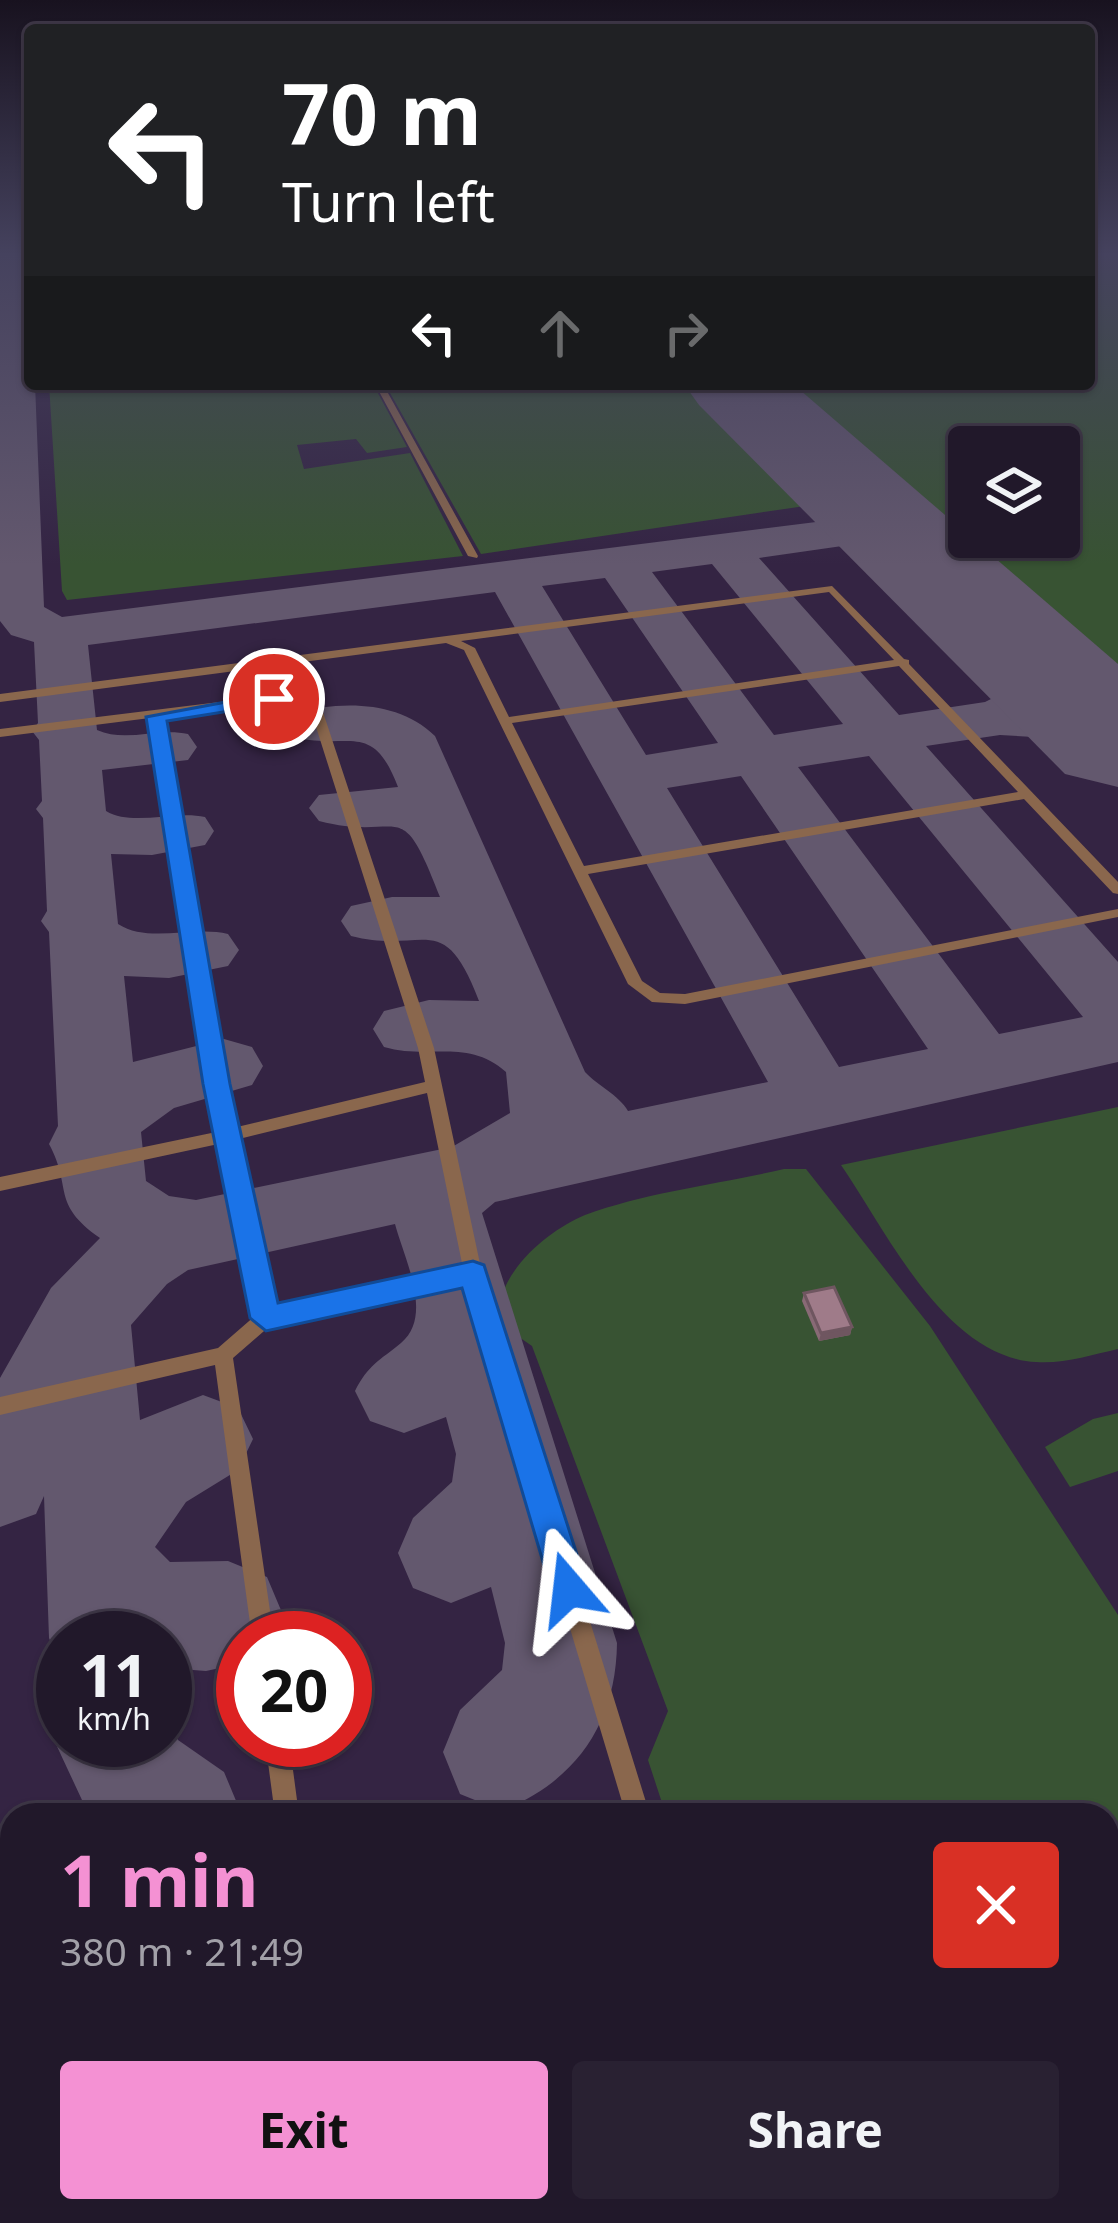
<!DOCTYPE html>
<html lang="en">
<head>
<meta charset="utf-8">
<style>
  body { margin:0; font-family:"Noto Sans",sans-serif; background:#292132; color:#f1f3f6; height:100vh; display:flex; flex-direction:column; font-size:45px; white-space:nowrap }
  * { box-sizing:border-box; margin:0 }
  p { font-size:39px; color:#a2a0a8 }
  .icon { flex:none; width:66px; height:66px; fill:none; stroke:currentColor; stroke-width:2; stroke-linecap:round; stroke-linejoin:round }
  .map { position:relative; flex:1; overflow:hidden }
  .panel { position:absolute; left:0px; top:1803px; width:1119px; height:420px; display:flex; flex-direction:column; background:#21182a; border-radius:36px 36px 0 0; box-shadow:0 3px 9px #0004,0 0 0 3px #3e3747 }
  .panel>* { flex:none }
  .hud { position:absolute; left:24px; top:24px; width:1071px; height:366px; border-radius:12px; box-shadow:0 3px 9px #0004,0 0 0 3px #3e3747; background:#202124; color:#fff; overflow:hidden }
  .buttons { position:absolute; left:948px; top:426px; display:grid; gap:24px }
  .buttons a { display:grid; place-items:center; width:132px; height:132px; border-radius:12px; background:#21182a; box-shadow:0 3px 9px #0004,0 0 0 3px #3e3747; font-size:60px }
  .speed { position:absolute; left:36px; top:1611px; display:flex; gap:24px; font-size:60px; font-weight:700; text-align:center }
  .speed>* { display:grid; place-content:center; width:156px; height:156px; border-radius:50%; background:#21182a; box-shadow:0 3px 9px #0004,0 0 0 3px #3e3747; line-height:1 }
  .speed small { font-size:30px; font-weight:400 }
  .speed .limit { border:18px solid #d22; background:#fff; color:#111 }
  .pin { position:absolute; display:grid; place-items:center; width:102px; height:102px; color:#fff; margin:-51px; border:6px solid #fff; border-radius:50%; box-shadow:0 3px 12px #0007 }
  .me { position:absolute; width:132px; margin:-66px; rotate:343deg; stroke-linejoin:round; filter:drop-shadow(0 0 9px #0008) }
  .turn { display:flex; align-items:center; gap:42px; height:252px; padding:0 60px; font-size:54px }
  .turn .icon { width:156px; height:156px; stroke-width:2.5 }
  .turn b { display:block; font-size:84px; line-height:102px }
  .lanes { display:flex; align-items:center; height:114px; padding:0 60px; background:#0003; justify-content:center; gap:60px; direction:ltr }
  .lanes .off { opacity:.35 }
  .round { display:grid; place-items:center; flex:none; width:126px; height:126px; border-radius:12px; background:#292132 }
  .overview { display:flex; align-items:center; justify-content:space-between; height:204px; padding:0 60px }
  h1 { font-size:72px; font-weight:700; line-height:90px; color:#f491d3 }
  .primary-button { display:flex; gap:24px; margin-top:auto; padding:24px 60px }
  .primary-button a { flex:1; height:138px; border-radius:12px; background:#f491d3; color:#111; font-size:48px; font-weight:700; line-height:138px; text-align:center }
  .primary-button a+a { background:#292132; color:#f1f3f6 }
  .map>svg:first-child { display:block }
</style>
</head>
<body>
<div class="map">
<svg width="1118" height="2223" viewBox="0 0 1118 2223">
  <rect width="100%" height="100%" fill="#2c2038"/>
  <path fill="#342443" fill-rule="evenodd" d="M0,253h30v131h1059v-131h29v1970h-1118zM969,447h90v90h-90zM63,1638h102v102h-102zM243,1638h102v102h-102zM12,1815h1095v396h-1095z"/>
  <path fill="#385333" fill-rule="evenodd" d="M1089,253h29v419l-331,-288h302zM969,447h90v90h-90z
    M49,384h324l34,63 -40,6 -11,-14 -59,6 7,24 106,-16 53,103 -396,44 -5,-9z
    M385,384h299l121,122 -324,48z
    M1118,1107v242c-27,6 -54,15 -82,13 -91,-5 -149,-130 -195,-197z
    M784,1169h22l124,157 188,289v608h-323l-3,-12h315v-396h-441l-18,-55 20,-49 -136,-365 -32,-22c-9,-46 46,-93 85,-109 62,-23 135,-31 199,-46z
    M1118,1413v58l-48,16 -25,-40 48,-28z"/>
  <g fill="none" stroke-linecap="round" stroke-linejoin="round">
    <path fill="#63586e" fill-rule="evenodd" d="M0,253h30v131h5l9,223 18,10 826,-104 17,4 7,10 -7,10 -146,21 140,157 86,-13 26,-13 -1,-22 8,-12 20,-5 20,5 12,27 -9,21 57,21v39l-67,-25 -51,-3 -74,11 192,216v100l-623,140 -13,11 135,430c-1,82 -42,138 -115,168l-42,-17 -17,-42 17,-42 42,-40 3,-27 -14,-56 -40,16 -38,-15 -15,-35 15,-35 39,-36 4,-28 -10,-37 -42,16 -34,-12 -15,-30c13,-26 24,-30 46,-48 33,-27 3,-85 -6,-119l-207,46 -21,14 -36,41 9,95 63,-25 35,13 15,31 -15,31 -52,32 -31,45 15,15 58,-1 39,16 16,38 -10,23h-30v25l-37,8 -39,-3 -2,-30h-102v32l-14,-32 -5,-142 -8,18 -36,13v-149l51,-90 49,-50c-50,-35 -27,-50 -51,-94l9,-18 -9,-194 -8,-11 6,-10 -4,-93 -7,-9 6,-8 -3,-61 -7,-9 6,-8 -4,-81 -23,-7 -11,-14zM712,564l131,160 -69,11 -122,-163zM605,578l113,165 -72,12 -104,-169zM495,592l273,490 -140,29c-9,-16 -30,-25 -43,-39l-150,-336c-37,-36 -94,-35 -141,-23l-8,12 8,12c56,14 78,-18 104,50l-79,8 -10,13 10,13c85,22 80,-31 121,76h-48l-41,9 -10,15 10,15c74,19 92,-30 128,65l-50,-1 -45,11 -11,18 11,18c44,13 84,-9 122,25l4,41 -58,34 -256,53 -27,-4 -23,-15 -5,-49 33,-24 78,-23 11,-19 -11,-19 -28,-8 -91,23 -9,-86 45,2 59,-12 11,-16 -11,-16c-34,-9 -79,10 -110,-10l-7,-70 41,1 53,-10 9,-14 -9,-14c-31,-7 -72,10 -99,-6l-4,-41 86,-10 9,-13 -9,-13c-30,-7 -62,9 -91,-4l-9,-85zM869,756l214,261 -84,17 -201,-267zM741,776l187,273 -89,18 -172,-279z
      M165,1717l13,23 46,32 18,43h-153l-35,-75 9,-21v21h102z
      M127,2211h145l-5,12h-145z"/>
    <path fill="#63586e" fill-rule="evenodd" d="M684,384h109l325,280v123l-53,-13 -366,-369z"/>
    <path fill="#8a674d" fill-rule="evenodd" d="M375,384h8l95,172 -1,2 -9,-2z
      M832,586l72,73 5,1v4l209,218v12l-5,-1 -89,-94 -436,75 54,107 18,12 25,1 433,-85v8l-433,87 -33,-2 -24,-18 -164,-334 -18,-7 -446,59v-8zM829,592l65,68 -385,57 -34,-69 -14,-7zM899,666l119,126 -434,74 -72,-143z
      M285,694l36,12 113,342 48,225 168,542h-24l-160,-533 -195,43 -38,33 41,280h-22l-37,-273 -215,50v-18l218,-49 38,-33 -33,-172 -223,48v-14l221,-46 -71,-413 -150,19v-8zM285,702l25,6 108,340 7,34 -188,45 -75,-410zM427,1093l36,175 -189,41 -35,-170z
      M265,1740h24l10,75h-24z
      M12,2018v28l-12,4v-28z
      M330,2211h30l1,12h-30z
      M745,2211h30l3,12h-30z"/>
  </g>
  <path fill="#896a76" d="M804,1293l48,34 -2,8 -31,6 -17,-40z"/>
  <path fill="#6f5660" d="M852,1327l-2,8 -31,6 2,-8z"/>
  <path fill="#9f7b89" stroke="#6f5660" stroke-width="3" d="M834,1287l18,40 -31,6 -17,-40z"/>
  <linearGradient id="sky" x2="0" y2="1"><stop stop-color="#18121f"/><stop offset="0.45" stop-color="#45425e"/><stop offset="1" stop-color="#45425e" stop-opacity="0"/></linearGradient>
  <rect width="1118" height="565" fill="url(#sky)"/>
  <path fill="#1a73e8" stroke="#114b97" stroke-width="3" d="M274,693l9,6 -3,4 -113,18 63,363 48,219 195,-42 11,4 104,324 -6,13 -13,5 -13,-5 -5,-13 -89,-301 -196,43 -16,-13 -47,-234 -57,-367z"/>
</svg>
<div class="buttons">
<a><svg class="icon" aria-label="layers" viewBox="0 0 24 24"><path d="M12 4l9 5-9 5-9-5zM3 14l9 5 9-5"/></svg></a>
</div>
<div class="speed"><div>11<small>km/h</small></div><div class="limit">20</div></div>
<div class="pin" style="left:274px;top:699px;background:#d93025"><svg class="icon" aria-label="arrive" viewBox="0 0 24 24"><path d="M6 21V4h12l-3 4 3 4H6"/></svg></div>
<svg class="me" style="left:569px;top:1589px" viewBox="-20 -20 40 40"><path d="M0-17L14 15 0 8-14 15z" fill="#1a73e8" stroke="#fff" stroke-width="4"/></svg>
<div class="hud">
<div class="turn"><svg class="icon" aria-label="left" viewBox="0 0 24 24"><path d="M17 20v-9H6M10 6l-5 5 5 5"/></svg><div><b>70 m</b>Turn left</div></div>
<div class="lanes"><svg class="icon" aria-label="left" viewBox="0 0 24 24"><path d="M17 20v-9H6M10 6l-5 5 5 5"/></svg><svg class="icon off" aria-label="ahead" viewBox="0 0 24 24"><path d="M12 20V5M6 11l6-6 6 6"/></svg><svg class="icon off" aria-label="right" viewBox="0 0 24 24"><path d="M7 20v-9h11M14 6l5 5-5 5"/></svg></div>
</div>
<section class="panel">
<div class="overview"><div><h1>1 min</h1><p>380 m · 21:49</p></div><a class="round" style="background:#d93025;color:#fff"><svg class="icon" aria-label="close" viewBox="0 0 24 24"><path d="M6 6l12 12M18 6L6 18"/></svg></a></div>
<div class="primary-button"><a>Exit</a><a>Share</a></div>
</section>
</div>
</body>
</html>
